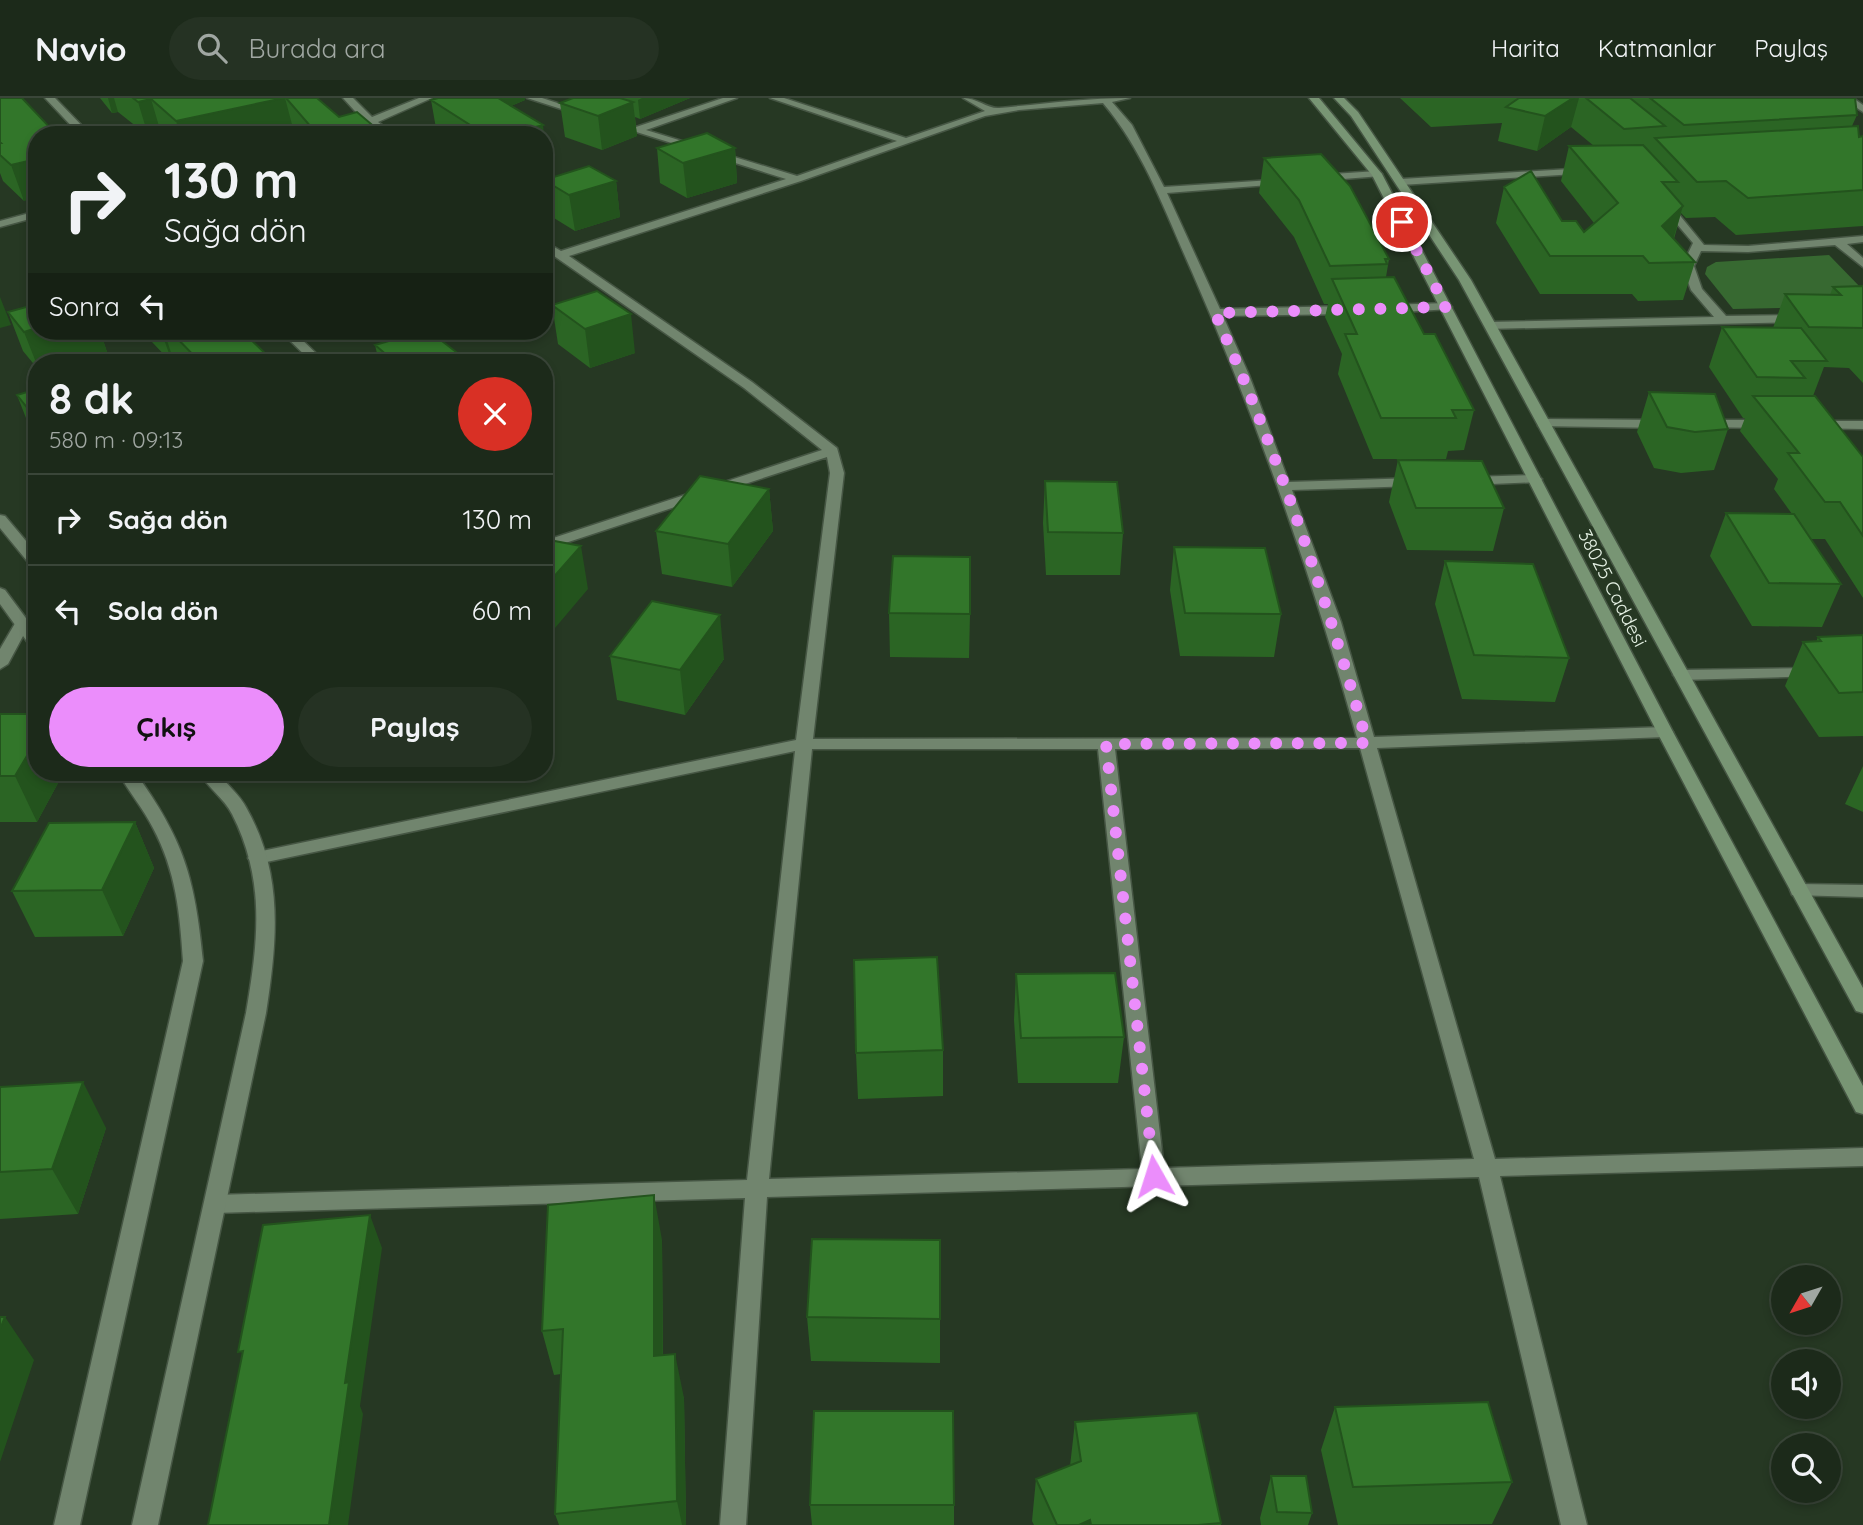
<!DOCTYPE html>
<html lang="tr">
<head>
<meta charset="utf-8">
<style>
  body { margin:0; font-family:Quicksand,sans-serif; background:#253223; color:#f1f3f6; height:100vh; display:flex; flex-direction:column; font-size:26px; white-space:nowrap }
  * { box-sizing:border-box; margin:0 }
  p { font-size:23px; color:#a0a7a2 }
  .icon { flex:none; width:38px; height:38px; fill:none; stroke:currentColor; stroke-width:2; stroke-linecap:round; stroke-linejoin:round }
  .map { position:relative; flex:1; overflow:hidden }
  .drawer { position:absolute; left:28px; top:256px; width:525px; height:427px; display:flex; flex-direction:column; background:#1c2a1a; border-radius:28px; box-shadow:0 4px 10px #0003,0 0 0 2px #3a4639 }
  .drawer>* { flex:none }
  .banner { position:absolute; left:28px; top:28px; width:525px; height:214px; border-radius:28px; box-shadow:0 4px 10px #0003,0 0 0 2px #3a4639; background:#1c2a1a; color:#f1f3f6; overflow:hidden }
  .needle { width:46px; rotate:231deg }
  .controls { position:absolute; left:1771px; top:1167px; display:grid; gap:14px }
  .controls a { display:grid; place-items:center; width:70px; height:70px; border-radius:50%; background:#1c2a1a; box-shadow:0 4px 10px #0003,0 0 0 2px #3a4639; font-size:35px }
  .pin { position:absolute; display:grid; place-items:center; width:60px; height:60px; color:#fff; margin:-30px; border:4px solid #fff; border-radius:50%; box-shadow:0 2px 7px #0007 }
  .me { position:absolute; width:77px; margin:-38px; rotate:354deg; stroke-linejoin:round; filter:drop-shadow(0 0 5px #0008) }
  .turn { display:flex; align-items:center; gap:24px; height:147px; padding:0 21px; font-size:32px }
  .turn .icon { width:91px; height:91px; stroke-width:2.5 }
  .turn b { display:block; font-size:49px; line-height:60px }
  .then { display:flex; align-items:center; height:66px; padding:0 21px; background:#0003; gap:14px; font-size:26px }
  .round { display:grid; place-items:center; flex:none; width:74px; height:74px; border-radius:37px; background:#253223 }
  .summary { display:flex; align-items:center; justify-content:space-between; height:119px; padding:0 21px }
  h1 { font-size:42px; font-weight:700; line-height:52px }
  .action { display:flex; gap:14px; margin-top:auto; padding:14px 21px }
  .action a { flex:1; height:80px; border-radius:42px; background:#eb8dfb; color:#111; font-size:28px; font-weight:700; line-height:80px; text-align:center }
  .action a+a { background:#253223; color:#f1f3f6 }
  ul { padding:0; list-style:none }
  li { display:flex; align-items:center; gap:21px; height:91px; padding:0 21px; border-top:2px solid #3a4639 }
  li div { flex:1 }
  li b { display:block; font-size:26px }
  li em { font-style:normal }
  header { display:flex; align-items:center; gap:42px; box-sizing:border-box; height:98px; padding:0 35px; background:#1c2a1a; border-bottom:2px solid #3a4639 }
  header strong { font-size:33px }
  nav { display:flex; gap:38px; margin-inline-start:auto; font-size:24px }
  .search { width:490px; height:63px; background:#253223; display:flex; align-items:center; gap:18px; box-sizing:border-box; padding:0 24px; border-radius:38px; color:#a0a7a2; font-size:26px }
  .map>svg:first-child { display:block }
</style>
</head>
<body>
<header>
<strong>Navio</strong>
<div class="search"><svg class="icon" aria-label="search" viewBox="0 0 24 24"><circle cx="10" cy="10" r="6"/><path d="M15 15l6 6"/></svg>Burada ara</div>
<nav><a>Harita</a><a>Katmanlar</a><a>Paylaş</a></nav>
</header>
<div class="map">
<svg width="1863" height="1427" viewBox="0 0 1863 1427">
  <rect width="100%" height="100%" fill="#263823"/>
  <path fill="#376931" d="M1829,157l34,35v16l-130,3 -28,-35 2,-7 9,-5z"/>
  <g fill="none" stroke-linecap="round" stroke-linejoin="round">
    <defs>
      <path id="minor" d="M45,0h10l36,37h-11z
        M343,0h10l19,19 47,-19h13l-54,24 17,13h-12l-13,-10 -23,10h-14l31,-14z
        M527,0h15l46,15 -5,3z
        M723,0h14l-91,32 151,46 100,-35 -127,-43h14l122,40 79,-27 -22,-13c14,0 25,11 36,10 44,-4 86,-10 131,-10l-18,4 20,23 32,62 123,-8 1,2 -5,3 -116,9 53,116 128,-3 6,4 -6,4 -125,2 26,59 40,107 127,-4 7,4 -7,4 -124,4 49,132 33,115 291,-10 8,5 -8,5 -288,11 118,411 368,-11v18l-363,10 87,349h-26l-82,-348 -712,20 -21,328h-26l25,-327 -530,15 -8,-2 -3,-7 3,-7 8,-2 532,-15 48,-429 -538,113 -6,-2 -3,-4 3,-4 6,-2 539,-112 34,-267 -3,-16 -283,93v-9l278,-91 -78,-62 -200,-139v-8l17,10 225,-72 -175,-55 5,-3 20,6zM1103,5c41,48 63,111 89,169 66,151 121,306 165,466l-544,1 31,-266 -7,-25 -85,-66 -183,-126 232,-75 184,-65 34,-6zM1360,650l114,411 -310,9 -49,-419zM812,651h286l44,420 -373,10z
        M1587,70l5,3 -1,2 -190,12 -5,-3 5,-3z
        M1377,73l5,3 -1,2 -63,5 -5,-3 5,-3z
        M1664,102l4,1 36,44 44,1 115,-10v6l-16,2 16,14v9l-28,-22 -87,7 -47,-1 -7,15 8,23 24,27 78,-1v6l-4,1 -314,7v-6l4,-1 224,-5 -23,-27 -9,-24 11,-23 -34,-40z
        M37,113v6l-37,10v-6z
        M1446,205l6,4 -2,2 -63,4 -6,-4 6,-4z
        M280,233h13l32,31h-13z
        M1543,321l121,1 7,4 -7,4 -126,-2v-6z
        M1702,322h63l7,4 -7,4 -68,-1 -2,-3z
        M1814,323h49v8l-54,-1 -2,-3z
        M1535,377l7,4 -2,3 -71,3 -7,-4 7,-4z
        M22,520l8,5 -22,41 -8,5v-20l17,-29z
        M1814,570l6,2 2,3 -2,3 -139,4 -8,-5 8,-5z
        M1799,786l64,1v12l-71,-2 -2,-5 2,-5z"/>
      <path id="tertiary" d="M1842,0h11l10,7v7z
        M0,417l5,1 32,38v14l-5,-1 -32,-39z
        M0,490l5,2 32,43v16l-6,-2 -31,-43z
        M118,674h17c49,68 60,106 68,189l-123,564h-26l129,-564c-3,-47 -7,-90 -30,-133 -10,-20 -25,-37 -35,-56z
        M199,674h17c10,11 24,23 31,37 37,66 30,133 19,204l-108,512h-26l114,-512c12,-71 20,-132 -14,-199 -8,-16 -25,-27 -33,-42z"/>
      <path id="secondary" d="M1309,0h10l63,76 291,558 190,354v28l-7,-2 -199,-380 -285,-557z
        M1334,0h10l14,14 113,168 392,708v25l-7,-2 -397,-731 -108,-164z"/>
    </defs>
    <use href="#minor" stroke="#465644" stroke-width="3"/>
    <use href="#tertiary" stroke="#465644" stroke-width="3"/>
    <use href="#secondary" stroke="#465644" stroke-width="3"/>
    <use href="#minor" fill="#71856e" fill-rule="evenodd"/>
    <use href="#tertiary" fill="#71856e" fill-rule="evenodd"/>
    <use href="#secondary" fill="#789574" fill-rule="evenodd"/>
  </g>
  <path fill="#2b6524" d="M0,0l24,103 -21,-20 -3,-8z
    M100,0h217l22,19 45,18h-88l-2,-3 -14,3h-117l-2,-2 -14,2 -29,-23 -6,1z
    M572,0h118l-50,21 -5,-2 2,19 -35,14 -37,-13 -5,-34z
    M1400,0h455l2,17 -5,11 7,11 4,-1v90l-127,9 -21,-18 -29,1 -5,-5 -7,26 21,23 -12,38 -45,1 -6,-7h-92l-44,-71 8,-36 58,34 22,11 10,-9 -33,-42 8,-35h25l-23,-19 -34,24 -39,-10 4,-18 -71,4z
    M431,2h94l-14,6 33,29h-105l-2,-1z
    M657,50h78l2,35 -50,15 -27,-15z
    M1264,60l125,101 -3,18 88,133 -10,40 -16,1 -2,8h-73l-35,-85 4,-20 -17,-37 3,-13h-4l-30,-67 -35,-44z
    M544,81l72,2 4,36 -45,14 -26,-16z
    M1863,188v97l-14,-15 -25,-1 -11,29 50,61v141l-38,-59h-14l30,45 -19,43 -70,-1 -42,-70 16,-43 66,1 -18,-25 4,-10 -38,-48 5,-13h-2l-34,-51 13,-40 51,1 12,-34 45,1 3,-8z
    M552,207l83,48 -45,15 -32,-24z
    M8,214l29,19h63l7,21 -37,10h-33v6l-14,-17z
    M147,233h95l32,31h-103l-19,-20 -3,-9z
    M375,247l85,10 1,7h-82z
    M37,291v52l-4,-5 -16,-41z
    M1649,294l79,37 -14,41 -33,3 -27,-5 -17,-36z
    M1398,362l106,48 -11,43 -86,-1 -18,-48z
    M1045,383l78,52 -3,42h-74l-3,-52z
    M769,391l4,42 -41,56 -70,-13 -6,-43z
    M1174,449l107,67 -7,43 -94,-1 -10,-66z
    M1445,463l124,97 -14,44 -93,-3 -27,-95z
    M889,515l81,1 -1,44 -79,-1z
    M1863,537v101l-44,1 -34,-51 18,-44h13l2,-5z
    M610,558l114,3 -39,56 -68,-15z
    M0,616l37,58h27l-27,50h-37z
    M1863,668v46l-18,-8z
    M135,724l19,46 -31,68 -88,1 -23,-46z
    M1016,876l108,63 -6,46h-100l-4,-63z
    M943,952v46l-85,3 -2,-46z
    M0,989l106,41 -28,86 -78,5z
    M662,1142l1,115 21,43 2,127h-127l-4,-11 6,-140 -7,1 -12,-44z
    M940,1142v123l-129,-2 -4,-44z
    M1335,1309l177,75 -20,42 -154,1 -17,-75z
    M1075,1324l146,101v2h-187l-2,-4 4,-42 34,-13z
    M1271,1378l41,37 -4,12h-47l-1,-7z
    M810,1407h144v20h-142z"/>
  <path fill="#23531d" d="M108,0h6l4,14 -6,1z
    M285,0l9,34 -14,3h-100l-4,-14z
    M492,0h33v2l-30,13z
    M642,0h48l-50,21 -2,-19z
    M1573,0h6l-8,29 -34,24 8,-35z
    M151,1l10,34 -13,2 -10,-33z
    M633,4l4,34 -35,14 -4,-34z
    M543,27l1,10h-38z
    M544,39l4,23 -4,1z
    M735,50l2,35 -50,15 -4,-35z
    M37,61v39l-13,3 -13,-36z
    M616,83l4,36 -45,14 -6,-36z
    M1683,108l-11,37 -21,21 11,-38z
    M0,199l11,28 -11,3z
    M631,216l4,39 -45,15 -5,-39z
    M37,230v3h63l7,21 -37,10h-33v3l-13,-33z
    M161,233h3l10,31h-2z
    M460,257l1,7h-23z
    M769,391l4,42 -41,56 -4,-43z
    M581,448l7,43 -44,52v-53z
    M720,517l4,44 -39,56 -5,-45z
    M37,641v33h27l-27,50 -22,-46z
    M135,724l19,46 -31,68 -21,-46z
    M83,984l23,46 -28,86 -26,-45z
    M654,1097l8,45 1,160 -9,-44z
    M370,1117l12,33 -22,158 3,8 -15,111h-19l16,-142z
    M5,1219l29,43 -34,102v-133z
    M675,1256l9,44 2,127h-4l-5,-24z
    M1090,1422v5h-11z"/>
  <path fill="#32762a" stroke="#23531d" stroke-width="2" d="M0,0h22l31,33 8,-2 6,6h-30v24l-26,6 -11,-10v-12h1l-1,-1z
    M133,0h151l-108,23 -25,-22 -13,3z
    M286,0h31l22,19 18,-5 27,23h-66z
    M438,0h60l45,27 -37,10h-20l-55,-35z
    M573,0h47l13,4 -35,14 -38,-13z
    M1519,0h54l-28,18 -39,-9z
    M1586,0h44l35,28 -41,3z
    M1650,0h205l2,17 -173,10z
    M1858,28l1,11 4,-1v54l-115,8 -22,-17 -29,1 -42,-44z
    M707,35l28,15 -52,15 -26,-15z
    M1643,47l35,37h-16l21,24 -21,20 33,36 -46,1 -6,-7h-93l-46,-69 27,-16 31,50h14l8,11 34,-29 -49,-57z
    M1321,56l29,32 39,73h-4l2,5 -57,2 -31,-66 -35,-42z
    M589,68l27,15 -47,14 -25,-15z
    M1394,179l30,57h11l39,76h-22l4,8h-75l-36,-84h12l-25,-55z
    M1863,188v42l-54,-1 -24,-33 56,1 -8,-8z
    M597,193l34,23 -46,15 -33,-24z
    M37,206v24l-13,4 -16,-20z
    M1722,229l79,1 26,33h-36l14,17 -48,-1z
    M170,233h72l32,31h-74z
    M423,233h6l31,24 -22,7h-43l-20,-17z
    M37,291v31l-20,-25z
    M1649,294l66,2 13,35 -33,3 -28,-5z
    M1753,298h62l48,61v79l-23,-34h-15l-37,-49h11z
    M1398,362l84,1 22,47h-88z
    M700,378l69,13 -41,55 -72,-13z
    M1045,383l72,1 6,51 -75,-1z
    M1726,415l68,1 47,70 -72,-1z
    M544,441l37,7 -37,42z
    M1174,449l91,1 16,66 -96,-1z
    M893,458l77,1v57l-81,-1z
    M1445,463l88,3 36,94 -95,-3z
    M652,503l68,14 -40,55 -70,-14z
    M1863,537v57l-24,1 -36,-51 18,-1 -3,-4z
    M0,616h37v25l-22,37h-15z
    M135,724l-33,68 -90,1 37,-68z
    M937,859l6,93 -87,3 -2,-93z
    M1115,875l9,64 -103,1 -5,-64z
    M83,984l-31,87 -52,3v-85z
    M654,1097v161l21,-2 2,147 -122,13 8,-185 -21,2 6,-126z
    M370,1117l-25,168 4,-1 -20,143h-121l35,-174 -5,1 25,-127z
    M812,1141l128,1v79l-133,-2z
    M0,1219h5l-5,12z
    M1488,1304l24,80 -159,5 -18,-80z
    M814,1313h139l1,94h-144z
    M1197,1315l24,110 -23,2h-107l-1,-5 -11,5h-22l-21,-46 45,-18 -6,-39z
    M1271,1378h35l6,37 -35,-1z"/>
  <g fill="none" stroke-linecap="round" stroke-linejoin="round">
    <path stroke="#eb8dfb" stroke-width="12" stroke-dasharray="0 21.6" d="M1154,1078l-48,-432 261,-1c-41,-146 -90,-292 -152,-430l231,-6 -44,-85"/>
  </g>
  <g text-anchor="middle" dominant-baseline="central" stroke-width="7" stroke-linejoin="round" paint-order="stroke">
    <g font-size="19" fill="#e5f1e4" stroke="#263823">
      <text transform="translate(1613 490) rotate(63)">38025 Caddesi</text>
    </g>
  </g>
</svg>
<div class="controls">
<a><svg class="needle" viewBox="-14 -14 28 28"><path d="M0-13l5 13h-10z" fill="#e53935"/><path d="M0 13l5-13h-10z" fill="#a0a7a2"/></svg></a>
<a><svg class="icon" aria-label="sound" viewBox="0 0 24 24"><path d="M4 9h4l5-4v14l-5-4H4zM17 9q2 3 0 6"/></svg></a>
<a><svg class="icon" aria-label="search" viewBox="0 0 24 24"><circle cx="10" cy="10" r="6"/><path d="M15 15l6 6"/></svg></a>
</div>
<div class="pin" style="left:1402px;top:124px;background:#d93025"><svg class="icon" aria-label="arrive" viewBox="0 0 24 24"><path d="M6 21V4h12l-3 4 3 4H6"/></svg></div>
<svg class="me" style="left:1154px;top:1078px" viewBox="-20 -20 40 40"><path d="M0-17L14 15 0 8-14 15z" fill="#eb8dfb" stroke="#fff" stroke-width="4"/></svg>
<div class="banner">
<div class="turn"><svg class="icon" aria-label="right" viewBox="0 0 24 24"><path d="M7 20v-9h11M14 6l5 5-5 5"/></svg><div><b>130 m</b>Sağa dön</div></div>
<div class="then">Sonra<svg class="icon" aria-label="left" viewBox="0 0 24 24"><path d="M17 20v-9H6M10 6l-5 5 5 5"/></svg></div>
</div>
<section class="drawer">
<div class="summary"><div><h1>8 dk</h1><p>580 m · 09:13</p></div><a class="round" style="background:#d93025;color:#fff"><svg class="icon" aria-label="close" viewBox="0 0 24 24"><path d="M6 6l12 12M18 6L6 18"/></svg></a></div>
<ul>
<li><svg class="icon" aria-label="right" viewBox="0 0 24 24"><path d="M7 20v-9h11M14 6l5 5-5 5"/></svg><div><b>Sağa dön</b></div><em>130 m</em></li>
<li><svg class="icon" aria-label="left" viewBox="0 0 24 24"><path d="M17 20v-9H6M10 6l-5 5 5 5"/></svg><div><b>Sola dön</b></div><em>60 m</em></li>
</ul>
<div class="action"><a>Çıkış</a><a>Paylaş</a></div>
</section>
</div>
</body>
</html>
